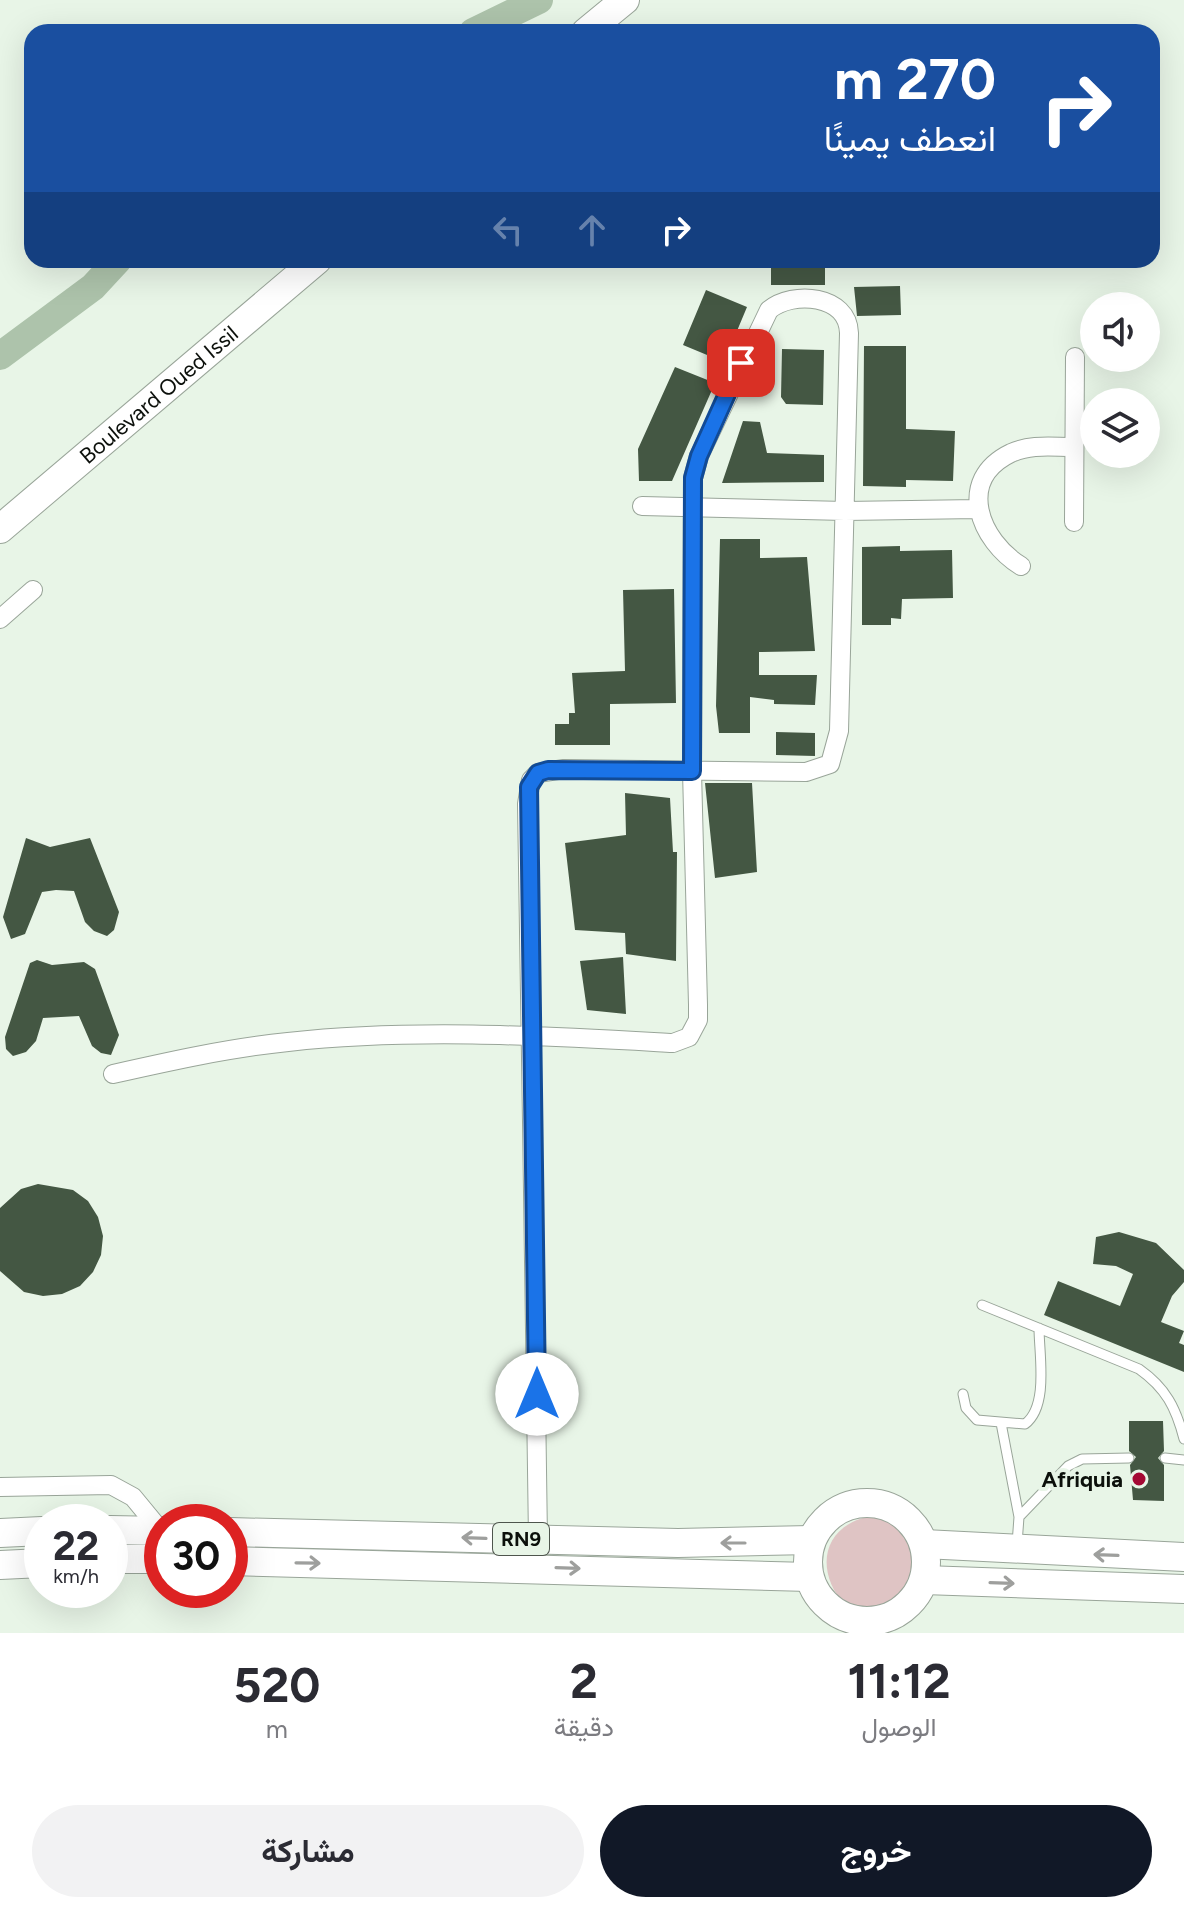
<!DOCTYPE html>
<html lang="ar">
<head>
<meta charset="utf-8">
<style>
  body { margin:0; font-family:Figtree,Vazirmatn,sans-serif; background:#f2f2f3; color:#2b2b33; direction:rtl; height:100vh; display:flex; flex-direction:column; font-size:30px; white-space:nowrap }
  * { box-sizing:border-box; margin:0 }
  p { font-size:26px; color:#7c7c81 }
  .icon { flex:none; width:44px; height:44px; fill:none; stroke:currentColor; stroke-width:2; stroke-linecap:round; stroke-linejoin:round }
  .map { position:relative; height:1633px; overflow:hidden; direction:ltr }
  .panel { display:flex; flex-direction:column; background:#fff; flex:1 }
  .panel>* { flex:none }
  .banner { position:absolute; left:24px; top:24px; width:1136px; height:244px; border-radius:24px; box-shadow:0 8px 32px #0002; direction:rtl; background:#1a4fa0; color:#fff; overflow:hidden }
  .controls { position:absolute; left:1080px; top:292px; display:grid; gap:16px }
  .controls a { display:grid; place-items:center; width:80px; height:80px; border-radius:50%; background:#fff; box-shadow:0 8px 32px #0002; font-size:40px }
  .speed { position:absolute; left:24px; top:1504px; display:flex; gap:16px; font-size:40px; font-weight:700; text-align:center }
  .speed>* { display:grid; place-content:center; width:104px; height:104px; border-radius:50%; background:#fff; box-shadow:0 8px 32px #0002; line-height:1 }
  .speed small { font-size:20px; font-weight:400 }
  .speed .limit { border:12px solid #d22; background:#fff; color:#111 }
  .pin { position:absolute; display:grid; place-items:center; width:68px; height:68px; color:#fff; margin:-34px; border-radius:16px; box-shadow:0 4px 12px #0006 }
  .me { position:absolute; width:88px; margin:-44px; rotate:0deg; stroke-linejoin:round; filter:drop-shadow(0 0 6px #0008) }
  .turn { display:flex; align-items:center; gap:28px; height:168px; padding:0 32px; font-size:36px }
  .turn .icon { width:104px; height:104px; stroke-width:2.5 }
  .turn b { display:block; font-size:56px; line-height:68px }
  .lanes { display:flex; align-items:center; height:76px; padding:0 32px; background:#0003; justify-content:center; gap:40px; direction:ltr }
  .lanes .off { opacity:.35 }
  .eta { display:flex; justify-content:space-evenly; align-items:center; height:136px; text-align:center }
  .eta b { font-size:48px; font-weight:700; line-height:56px }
  .cta { display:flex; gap:16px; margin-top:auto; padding:16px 32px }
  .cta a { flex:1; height:92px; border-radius:48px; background:#111827; color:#fff; font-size:32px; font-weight:700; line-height:92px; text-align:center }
  .cta a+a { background:#f2f2f3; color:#2b2b33 }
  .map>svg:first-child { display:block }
</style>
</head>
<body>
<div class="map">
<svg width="1184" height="1633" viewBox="0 0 1184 1633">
  <rect width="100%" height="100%" fill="#e8f5e7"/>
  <path fill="#dfc4c4" d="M879,1515c27,11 35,25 41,53l-26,39 -27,4 -22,-5c-34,-40 -20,-86 34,-91z"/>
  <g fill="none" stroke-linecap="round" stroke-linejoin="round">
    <path stroke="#adc3ab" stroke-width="28" d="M473,32l66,-32
      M0,356l93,-69 25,-27"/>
  </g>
  <path fill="#445743" d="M771,260h54v25h-54z
    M900,286l1,29 -44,1 -3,-29z
    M706,290l41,17 -23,55 -41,-17z
    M864,346h42v83l49,2 -2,50 -47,-1v7l-43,-1z
    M782,349l42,1 -1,55 -37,-1 -5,-7z
    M675,367l40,16 -43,98h-33l-1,-32z
    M743,421l17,1 7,31 57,2v27l-102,1z
    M720,539h40v19l47,-1 8,94 -56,1v23h58l-2,30 -41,-1v-4l-24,-3v36h-31l-3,-27z
    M900,546v5l52,-1 1,48 -51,1 -1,20 -10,-1v7h-29v-78z
    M674,589l2,114 -66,1v41h-55v-21h14v-11h6l-3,-40 53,-2 -2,-81z
    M776,732l39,1v23l-39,-1z
    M705,783h47l5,89 -42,6z
    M625,793l45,5 3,54h4l-1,109 -50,-7 -1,-21 -50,-3 -10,-87 61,-8z
    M26,838l24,9 40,-9 29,74 -5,18 -7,6 -13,-5 -9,-9 -11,-31 -18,-1 -14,2 -17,42 -14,5 -8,-22z
    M623,957l3,57 -39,-4 -7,-49z
    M37,960l15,5 32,-3 11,7 24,66 -8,20 -10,-2 -9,-7 -13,-30 -36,2 -7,23 -10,11 -13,4 -7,-7 -1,-12 25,-74z
    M38,1184l35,6 15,11 10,16 5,19 -2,19 -8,17 -13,14 -18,8 -19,2 -19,-4 -24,-21v-63l21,-19z
    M1119,1232l37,11 28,27v12l-12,14 -11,26 23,9 -5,12 5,2v27l-140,-57 14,-34 62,25 13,-32 -17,-8 -23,-2 3,-27z
    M1129,1421h34l1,30 -6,7 6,7v36l-31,-1 -3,-35 6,-8 -7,-6z"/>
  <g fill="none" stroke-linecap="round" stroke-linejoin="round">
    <defs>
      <path id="lane" d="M982,1305l157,64c27,19 37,39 45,70
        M963,1394l3,14 11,12 48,4c24,-18 14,-70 14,-96
        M1001,1423l18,94
        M1165,1458l19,2
        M1017,1544l2,-27 49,-51 14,-7 47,-1"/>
      <path id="street" d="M642,506l203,5 132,-2
        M1074,522l1,-165
        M1021,566c-41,-25 -66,-86 -10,-113 20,-9 40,-6 62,-6
        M0,619l33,-29
        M113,1074c58,-13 116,-26 175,-32 127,-14 257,-6 385,1l16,-6 9,-17v-15l-6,-234 1,-293 6,-22 70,-146c24,-20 79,-15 80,23l-10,398 -9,33 -24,8 -242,-3 -26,4 -7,7 -4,24c3,245 9,490 11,735
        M0,1487l111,-2 22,12 28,34"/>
      <g id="primary">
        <path d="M586,32l39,-32"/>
        <path id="s1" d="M0,529l317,-269"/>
        <circle cx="867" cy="1562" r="59"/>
        <path d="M110,1530l52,1"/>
        <path d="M230,1532l448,11 133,-3"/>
        <path d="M0,1533l42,-2"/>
        <path d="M924,1544l260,13"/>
        <path d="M110,1559h52"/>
        <path d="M230,1561l579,16"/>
        <path d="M0,1565l42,-2"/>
        <path d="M924,1580l260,9"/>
      </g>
    </defs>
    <use href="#lane" stroke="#99a599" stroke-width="11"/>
    <use href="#street" stroke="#99a599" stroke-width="20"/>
    <use href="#primary" stroke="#99a599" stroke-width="30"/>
    <use href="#lane" stroke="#fff" stroke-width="9"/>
    <use href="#street" stroke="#fff" stroke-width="18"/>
    <use href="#primary" stroke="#fff" stroke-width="28"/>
  </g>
  <defs><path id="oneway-shaft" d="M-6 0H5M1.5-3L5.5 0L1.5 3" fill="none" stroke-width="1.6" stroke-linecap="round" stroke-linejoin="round" transform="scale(2)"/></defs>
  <g stroke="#9e9f9d">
    <use href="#oneway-shaft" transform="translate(474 1538) rotate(-178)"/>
    <use href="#oneway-shaft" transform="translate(733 1543) rotate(-180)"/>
    <use href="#oneway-shaft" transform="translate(1106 1555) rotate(-178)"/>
    <use href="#oneway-shaft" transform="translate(308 1563) rotate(1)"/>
    <use href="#oneway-shaft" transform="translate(568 1568) rotate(2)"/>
    <use href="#oneway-shaft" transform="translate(1002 1583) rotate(2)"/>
  </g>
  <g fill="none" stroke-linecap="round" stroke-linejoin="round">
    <defs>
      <path id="route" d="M537,1394l-8,-607 9,-14 10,-3 144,1 1,-293 6,-22 42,-93"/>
    </defs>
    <use href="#route" stroke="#114b97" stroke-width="20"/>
    <use href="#route" stroke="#1a73e8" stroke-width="14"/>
  </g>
  <circle fill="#a40833" stroke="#e8f5e7" stroke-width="3" cx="1139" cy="1479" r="8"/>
  <g text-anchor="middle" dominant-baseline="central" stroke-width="8" stroke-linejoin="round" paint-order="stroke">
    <rect fill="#e8f5e7" stroke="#4e554d" stroke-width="2" x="493" y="1523" width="56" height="32" rx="6"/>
    <g font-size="20" font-weight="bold" fill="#0c100b">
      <text x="521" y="1539">RN9</text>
    </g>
    <g font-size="22" fill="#0c100b" stroke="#e8f5e7">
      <text stroke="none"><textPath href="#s1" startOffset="208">Boulevard Oued Issil</textPath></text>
    </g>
    <g font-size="22" font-weight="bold" fill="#0c100b" stroke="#e8f5e7" text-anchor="end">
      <text x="1123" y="1479">Afriquia</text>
    </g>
  </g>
</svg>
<div class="controls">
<a><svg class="icon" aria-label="sound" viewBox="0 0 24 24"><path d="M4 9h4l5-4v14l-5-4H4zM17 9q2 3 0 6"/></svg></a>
<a><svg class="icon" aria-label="layers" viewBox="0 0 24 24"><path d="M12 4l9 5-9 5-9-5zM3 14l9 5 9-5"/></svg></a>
</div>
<div class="speed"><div>22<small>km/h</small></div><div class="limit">30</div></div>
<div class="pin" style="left:741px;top:363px;background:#d93025"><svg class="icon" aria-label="arrive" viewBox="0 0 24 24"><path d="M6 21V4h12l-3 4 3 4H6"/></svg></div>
<svg class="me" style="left:537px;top:1394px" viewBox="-20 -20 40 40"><circle r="19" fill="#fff"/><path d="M0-13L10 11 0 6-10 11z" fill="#1a73e8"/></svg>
<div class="banner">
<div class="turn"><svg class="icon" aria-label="right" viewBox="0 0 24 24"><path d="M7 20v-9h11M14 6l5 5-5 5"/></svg><div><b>270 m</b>انعطف يمينًا</div></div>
<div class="lanes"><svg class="icon off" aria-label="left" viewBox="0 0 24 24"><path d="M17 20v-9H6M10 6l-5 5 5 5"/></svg><svg class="icon off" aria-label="ahead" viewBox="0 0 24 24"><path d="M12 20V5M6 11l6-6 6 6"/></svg><svg class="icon" aria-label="right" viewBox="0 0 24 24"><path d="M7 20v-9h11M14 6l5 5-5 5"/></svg></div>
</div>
</div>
<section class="panel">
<div class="eta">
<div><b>11:12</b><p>الوصول</p></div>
<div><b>2</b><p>دقيقة</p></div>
<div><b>520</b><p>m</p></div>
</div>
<div class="cta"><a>خروج</a><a>مشاركة</a></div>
</section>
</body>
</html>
